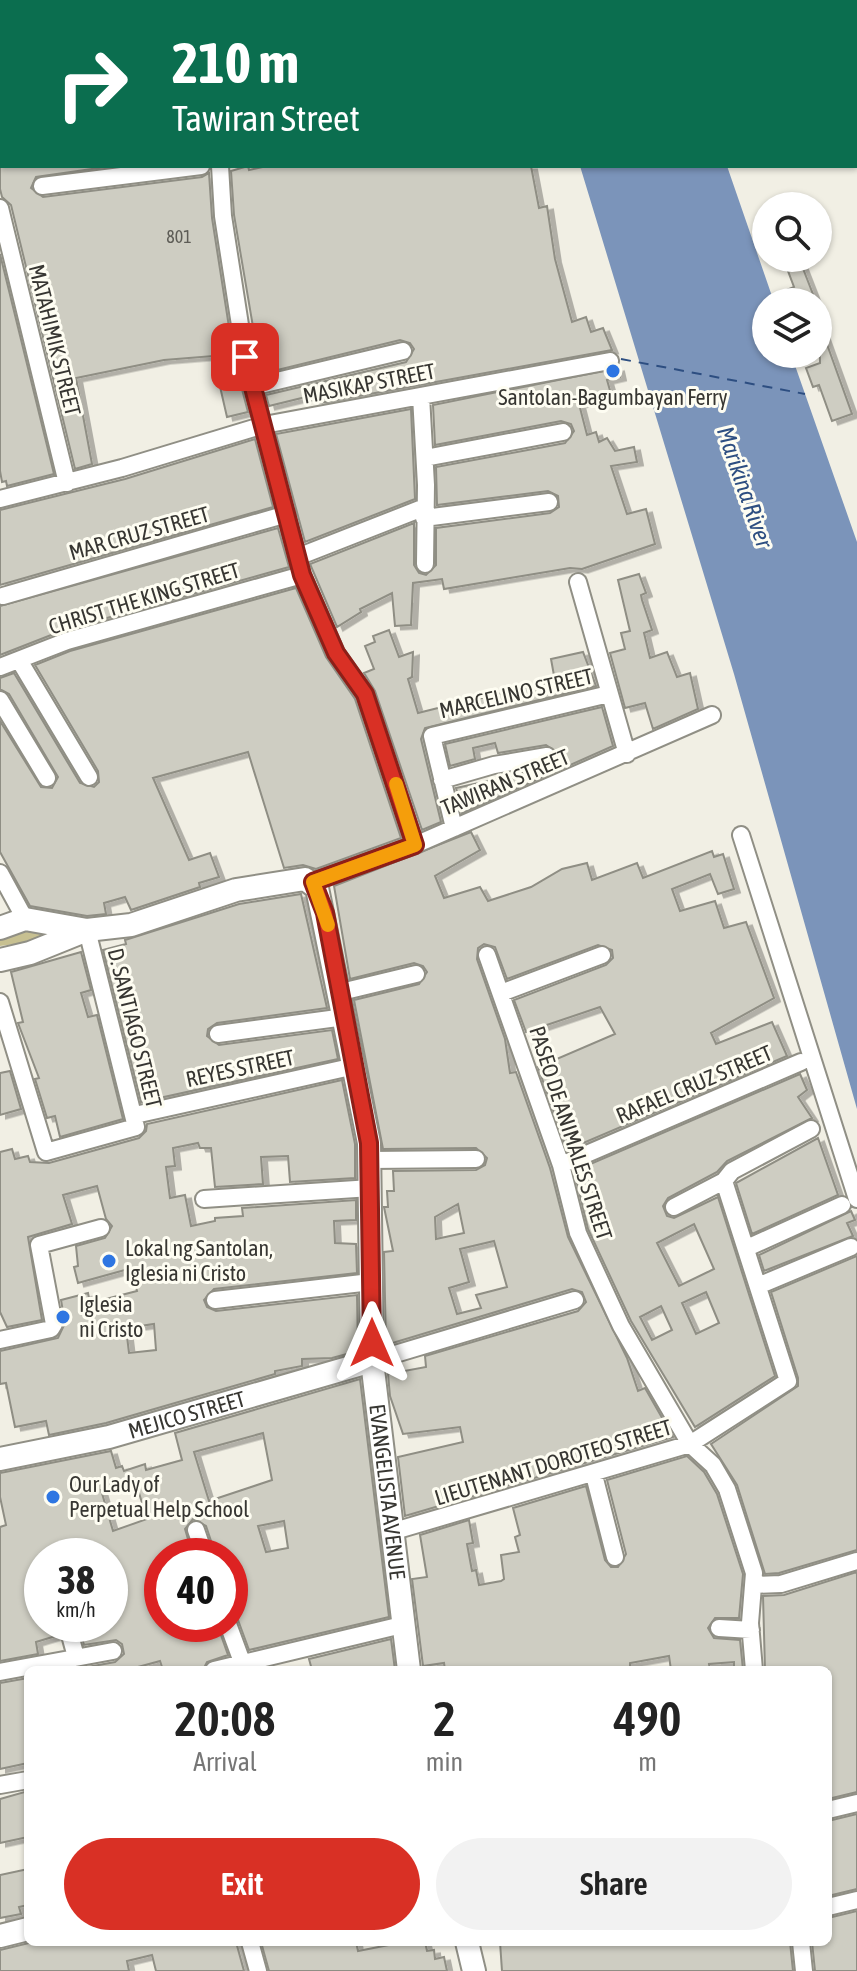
<!DOCTYPE html>
<html lang="en">
<head>
<meta charset="utf-8">
<style>
  body { margin:0; font-family:"Asap Condensed",sans-serif; background:#f2f2f2; color:#222; height:100vh; display:flex; flex-direction:column; font-size:30px; white-space:nowrap }
  * { box-sizing:border-box; margin:0 }
  p { font-size:26px; color:#767676 }
  .icon { flex:none; width:44px; height:44px; fill:none; stroke:currentColor; stroke-width:2; stroke-linecap:round; stroke-linejoin:round }
  .map { position:relative; flex:1; overflow:hidden }
  .details { position:absolute; left:24px; top:1666px; width:808px; height:280px; display:flex; flex-direction:column; background:#fff; border-radius:12px; box-shadow:0 2px 6px #0004 }
  .details>* { flex:none }
  .guide { position:absolute; left:0px; top:0px; width:858px; height:168px; box-shadow:0 2px 6px #0004; background:#0b6e4f; color:#fff; overflow:hidden }
  .tools { position:absolute; left:752px; top:192px; display:grid; gap:16px }
  .tools a { display:grid; place-items:center; width:80px; height:80px; border-radius:50%; background:#fff; box-shadow:0 2px 6px #0004; font-size:40px }
  .speed { position:absolute; left:24px; top:1538px; display:flex; gap:16px; font-size:40px; font-weight:700; text-align:center }
  .speed>* { display:grid; place-content:center; width:104px; height:104px; border-radius:50%; background:#fff; box-shadow:0 2px 6px #0004; line-height:1 }
  .speed small { font-size:20px; font-weight:400 }
  .speed .limit { border:12px solid #d22; background:#fff; color:#111 }
  .pin { position:absolute; display:grid; place-items:center; width:68px; height:68px; color:#fff; margin:-34px; border-radius:16px; box-shadow:0 4px 12px #0006 }
  .me { position:absolute; width:88px; margin:-44px; rotate:0deg; stroke-linejoin:round; filter:drop-shadow(0 0 6px #0008) }
  .turn { display:flex; align-items:center; gap:28px; height:168px; padding:0 40px; font-size:36px }
  .turn .icon { width:104px; height:104px; stroke-width:2.5 }
  .turn b { display:block; font-size:56px; line-height:68px }
  .eta { display:flex; justify-content:space-evenly; align-items:center; height:136px; text-align:center }
  .eta b { font-size:48px; font-weight:600; line-height:56px }
  .button { display:flex; gap:16px; margin-top:auto; padding:16px 40px }
  .button a { flex:1; height:92px; border-radius:48px; background:#d93025; color:#fff; font-size:32px; font-weight:600; line-height:92px; text-align:center }
  .button a+a { background:#f2f2f2; color:#222 }
  .map>svg:first-child { display:block }
</style>
</head>
<body>
<div class="map">
<svg width="857" height="1971" viewBox="0 0 857 1971">
  <defs>
    <filter id="shadow"><feDropShadow dx="6" dy="3.5" stdDeviation="0" flood-color="#0004"/></filter>
  </defs>
  <rect width="100%" height="100%" fill="#f1efe4"/>
  <path fill="#e5e3d0" d="M0,0h496l-494,2 -2,103z
    M717,0h140v71l-1,-69z"/>
  <path fill="#c7c091" d="M44,927l15,11 -59,8v-9z"/>
  <path fill="#7b94ba" d="M533,0h161v2h-161z
    M580,166h147l47,136h-8v52h25l66,188v567l-123,-435z"/>
  <g fill="none" stroke-linecap="round" stroke-linejoin="round">
    <path stroke="#2d4e81" stroke-width="2" stroke-dasharray="10 8" stroke-linecap="butt" d="M621,359l184,35"/>
  </g>
  <path fill="#cecdc2" stroke="#8f8e84" stroke-width="2" fill-rule="evenodd" filter="url(#shadow)" d="M0,166h113l-77,11 -5,11 12,9 159,-20 7,-4 3,45 22,141 14,53 -21,5 -14,-61 -49,4 -88,18 16,86 -17,5 -64,-264 -9,-8 -2,-8z
    M248,166l1,4 18,-4h264l8,42 8,-2 8,53 17,63 14,-5 5,15 12,-4 9,22 -292,53 -2,-9 -49,12 -3,-11 140,-33 8,-13 -4,-6 -10,-3 -139,34 -27,-159 -3,-44z
    M0,254l54,220 -47,12 -1,-5 -4,1 -2,-11z
    M802,266l14,36h-28l-4,-11 10,-4 -6,-16z
    M819,322l33,92 -20,7 -13,-36 -6,2 -7,-19 14,-5z
    M618,368l2,9 -13,3 4,14 -32,10 8,31 9,-3 3,10 8,-4 8,13 19,-4 3,15 -26,4 16,48 19,-5 9,35 -73,25 -12,-1 -126,21 -2,-10 -29,4 -2,42 -16,1 -3,-33 -32,16 1,3 -24,15 -27,-63 104,-41v42l5,8 7,2 10,-10v-37l114,-15 9,-6 -1,-11 -10,-5 -111,14 -1,-38 129,-24 9,-12 -3,-7 -10,-3 -126,24 -2,-40z
    M411,409l4,90 -110,43 -29,-108z
    M255,439l18,68 -273,78v-75l125,-31z
    M278,528l11,39 -225,63 -64,25v-49z
    M639,574l7,19 -5,2 1,5 10,30 -8,3 6,25 17,-6 10,25 13,-4 8,36 -45,20 -8,-26 -20,5 -15,-55 15,-4 -4,-16 9,-2 -12,-51z
    M296,588l30,69 29,42 46,139 -85,31 -13,-4 -19,3 -36,-116 -95,26 36,82 21,-7 9,24 -20,6 1,4 -69,23 -6,-13 -21,6 2,11 -19,2 -57,-10 -30,-54v-131l41,66 11,1 6,-11 -49,-83 -9,-5v-11l14,-5 66,110 14,4 5,-5 -1,-11 -63,-106 35,-14z
    M389,630l10,27 14,-5 -1,25 -4,2 10,34 20,-5 16,-2 1,5 24,-5 -2,-7 78,-18 -4,-22 32,-7 13,34 -171,42 -4,11 20,83 -19,8 -47,-139 -11,-18 10,-4 -9,-23 10,-4 -2,-6z
    M602,707l11,39 -151,67 -6,-25 94,-21 7,-6 1,-8 -12,-8 -48,8 -3,-10 -22,5 2,11 -25,7 -5,-22z
    M471,832l9,18 -45,26 9,22 36,-11 8,14 43,-14 31,-18 25,-6 5,17 45,-17 6,15 69,-27 2,6 9,-3 11,35 -16,5 -8,-20 -38,15 8,22 35,-10 9,27 22,-6 28,76 -63,35 5,11 56,-22 15,34 -220,94 -29,-83 77,-33 -15,-27 -74,25 -12,-32 92,-35 7,-7 -1,-8 -14,-5 -91,34 -12,-32 -11,-3 -6,4 -1,11 28,80 5,34 6,-1 34,96 18,69 59,121 11,33 7,-3 28,49 -268,79 -7,-59 65,-15 -3,-15 -57,7 -13,-38 -2,-22 38,-7 -1,-11 153,-45 8,-9 -4,-10 -10,-3 -186,56 -2,-93 9,-1 -9,-44h4l-1,-16h7l-1,-20 83,-1 9,-5 2,-7 -11,-10 -93,1 -29,-149 65,-16 8,-12 -4,-6 -9,-3 -64,16 -16,-93zM458,1204l6,29 -28,6 -1,-22zM494,1241l13,46 -31,8 5,13 -24,6 -8,-26 20,-6 -9,-33z
    M301,894l26,114 -110,15 -9,6 -1,7 12,9 113,-15 6,29 -197,43 -38,-152 23,-6 -1,-4 114,-36z
    M81,952l10,38 -10,3 7,24 9,-2 26,104 -63,18 -5,-21 -8,2 -12,-39 4,-1 -21,-55 5,-1 -12,-50z
    M10,1071l11,38 -21,6v-42z
    M800,1074l7,16 -9,7 14,21 -85,43 -10,11 -49,26 -5,8 4,10 7,2 44,-21 57,179 -80,51 -64,-106 -43,-92 -14,-58zM694,1224l20,45 -35,17 -22,-43zM706,1292l13,31 -23,11 -14,-31zM661,1306l11,24 -20,10 -12,-23z
    M342,1080l13,64v34l-65,4 -2,-26 -27,1 2,27 -48,3 -4,-39h-11l-2,-5 -25,5 2,18 -9,1 4,31 15,-3 6,31 24,-5v-3l28,-2 -1,-8 114,-8v20l-22,1 1,22 21,1 1,29 -143,16 -10,11 3,7 9,4 141,-16 1,56 -26,7 -30,1v7l-27,5v3l-169,49 -57,12 -3,-14 -31,6 -9,-44 -6,1v-33l58,-13 7,-15 -4,-23 27,-7 2,10 47,-12 -5,-23 -54,15 -4,-16 4,-1 -2,-20 29,-8 7,-12 -6,-7 -9,-33 -34,9 9,29 -44,13 14,83 -35,7 -7,-15v-160l12,-3 3,10 13,-3 2,6 19,1 90,-25 7,-7 1,-7zM154,1324l2,26 -27,3 -3,-25z
    M818,1138l20,57 -86,39 -16,-51z
    M851,1211l4,9 -8,3 6,13 -89,35 -5,-16z
    M857,1256v294l-78,23 -14,1 -28,-89 -26,-41 87,-58v-8l-27,-86z
    M360,1379l29,238 -140,33 -11,-30 -6,-6 -2,-58h-14l-10,-30 -13,-7 -8,10 8,27h-31v68h55l11,31 -21,7 -4,8h-40l-3,-9 -22,6 1,3h-68l44,-8 9,-8 -2,-10 -6,-4 -32,5 -6,-21h32v-68h-68v68h14l3,11 -23,7 2,12 -38,7v-134l6,-2 -6,-28v-24l111,-22 5,17 6,-2 2,5 21,-7 1,6 36,-10 -7,-27zM263,1433l9,47 -63,21 -15,-49zM135,1480l12,39 -34,12 -12,-41zM284,1521l4,27 -22,4 -8,-26z
    M687,1456l17,16 13,22 26,80 -4,44h-24l-7,10 6,10 26,2 3,30h-9v-8l-25,2 1,6h-39l-2,-14 -39,7v7h-185l-1,-7 -21,3 -11,-87 15,-2 -7,-42 49,-15 4,23 -6,1 5,27 4,-1 3,15 22,-4 3,-2 -3,-24 18,-3 -4,-15 5,-2 -7,-27 73,-22 19,74 6,7h7l8,-13 -19,-74z
    M857,1572v220l-29,7v-129h-63l-2,-74 21,-1z
    M391,1639l4,31h-83l-3,-11z
    M28,1678v18l-3,1 3,66 -28,6v-86z
    M28,1791v46l-28,6v-44z
    M857,1814v75l-29,7v-75z
    M28,1869v36l-9,2 2,7 -21,4v-43z
    M857,1911v60h-42l-3,-29h16v-24z
    M33,1942h203l8,29h-88l-4,-16 -25,6 2,10h-129v-21z
    M261,1942h95l2,9 46,-9h21l2,9 7,-1 1,9 9,-2 3,14h-178z
    M500,1942h290l3,29h-291z"/>
  <g fill="none" stroke-linecap="round" stroke-linejoin="round">
    <defs>
      <path id="street" d="M220,166l3,50 22,141 57,218 34,78 29,41 50,151
        M42,186l159,-20
        M0,208l67,275
        M252,387l151,-36
        M421,396l5,89 -1,79
        M425,458l138,-26
        M0,499l122,-31 142,-43 346,-64
        M424,518l125,-16
        M300,556l125,-49
        M578,582l49,172
        M3,596l284,-82
        M19,660l70,117
        M0,667l67,-26 235,-66
        M0,700l47,78
        M442,780l52,-15 53,-9
        M454,828l-22,-92 177,-42
        M741,835l116,364
        M0,873l25,46
        M313,882l102,-37 297,-130
        M487,955l74,210 17,68 43,93 69,118 23,21 14,24 27,84 -4,50 4,47
        M341,992l75,-18
        M501,993l101,-38
        M0,1002l46,150 90,-25 -49,-197
        M218,1034l127,-17
        M135,1115l220,-49
        M370,1160l106,-1
        M561,1165l240,-103
        M204,1199l167,-11
        M674,1207l50,-26 8,-10 79,-42
        M747,1248l95,-43
        M760,1285l91,-38
        M215,1300l156,-18
        M0,1340l51,-11 3,-5 -15,-79 62,-17
        M372,1361l203,-61
        M594,1475l21,82
        M196,1530l9,26
        M391,1532l299,-88 98,-63 -64,-200
        M753,1585l28,-1 76,-23
        M67,1624l9,33
        M228,1624l17,46
        M719,1628l32,2
        M214,1670l188,-45
        M0,1672l113,-21
        M0,1785l28,-5
        M828,1810l29,-7
        M828,1907l29,-7
        M250,1942l8,29
        M801,1942l3,29"/>
      <g id="secondary">
        <path d="M0,928l25,-9 62,11"/>
        <path id="s1" d="M0,960l30,-7 57,-23 44,-5 105,-35 69,-11 12,9 52,255 3,218 37,309"/>
        <path id="s2" d="M0,1459l109,-22 263,-76"/>
        <path d="M0,1936l28,-7"/>
        <path d="M467,1942l7,29"/>
      </g>
    </defs>
    <use href="#street" stroke="#908f85" stroke-width="20"/>
    <use href="#secondary" stroke="#908f85" stroke-width="26"/>
    <use href="#street" stroke="#fff" stroke-width="16"/>
    <use href="#secondary" stroke="#fff" stroke-width="22"/>
  </g>
  <g fill="none" stroke-linecap="round" stroke-linejoin="round">
    <defs>
      <path id="route" d="M245,357l57,218 34,78 29,41 50,151 -102,37 12,31 44,230 3,200"/>
    </defs>
    <use href="#route" stroke="#8d1f18" stroke-width="20"/>
    <use href="#route" stroke="#d93025" stroke-width="14"/>
    <path stroke="#f59e0b" stroke-width="14" d="M328,925l-15,-43 102,-37 -19,-61"/>
  </g>
  <g fill="#2e76e2" stroke="#fefdf2" stroke-width="3">
    <circle cx="613" cy="371" r="8"/>
    <circle cx="109" cy="1261" r="8"/>
    <circle cx="63" cy="1317" r="8"/>
    <circle cx="53" cy="1497" r="8"/>
  </g>
  <g text-anchor="middle" dominant-baseline="central" stroke-width="6" stroke-linejoin="round" paint-order="stroke">
    <g font-size="18" fill="#5d5c56">
      <text x="179" y="236">801</text>
    </g>
    <g font-size="22" fill="#373632" stroke="#fefdf2">
      <text transform="translate(55 340) rotate(76)">MATAHIMIK STREET</text>
      <text transform="translate(369 383) rotate(-11)">MASIKAP STREET</text>
      <text transform="translate(139 533) rotate(-16)">MAR CRUZ STREET</text>
      <text transform="translate(144 598) rotate(-17)">CHRIST THE KING STREET</text>
      <text transform="translate(516 693) rotate(-13)">MARCELINO STREET</text>
      <text transform="translate(505 782) rotate(-23)">TAWIRAN STREET</text>
      <text transform="translate(135 1028) rotate(76)">D. SANTIAGO STREET</text>
      <text transform="translate(240 1068) rotate(-12)">REYES STREET</text>
      <text transform="translate(694 1084) rotate(-23)">RAFAEL CRUZ STREET</text>
      <text transform="translate(571 1133) rotate(72)">PASEO DE ANIMALES STREET</text>
      <text stroke="none"><textPath href="#s2" startOffset="192">MEJICO STREET</textPath></text>
      <text transform="translate(553 1462) rotate(-17)">LIEUTENANT DOROTEO STREET</text>
      <text stroke="none"><textPath href="#s1" startOffset="942">EVANGELISTA AVENUE</textPath></text>
    </g>
    <g font-size="22" fill="#373632" stroke="#fefdf2" text-anchor="start">
      <text x="613" y="397" text-anchor="middle">Santolan-Bagumbayan Ferry</text>
      <text x="125" y="1248">Lokal ng Santolan,<tspan x="125" dy="25">Iglesia ni Cristo</tspan></text>
      <text x="79" y="1304">Iglesia<tspan x="79" dy="25">ni Cristo</tspan></text>
      <text x="69" y="1484">Our Lady of<tspan x="69" dy="25">Perpetual Help School</tspan></text>
    </g>
    <g font-size="24" font-style="italic" fill="#2d4e81" stroke="#fefdf2">
      <text transform="translate(745 487) rotate(71)">Marikina River</text>
    </g>
  </g>
</svg>
<div class="tools">
<a><svg class="icon" aria-label="search" viewBox="0 0 24 24"><circle cx="10" cy="10" r="6"/><path d="M15 15l6 6"/></svg></a>
<a><svg class="icon" aria-label="layers" viewBox="0 0 24 24"><path d="M12 4l9 5-9 5-9-5zM3 14l9 5 9-5"/></svg></a>
</div>
<div class="speed"><div>38<small>km/h</small></div><div class="limit">40</div></div>
<div class="pin" style="left:245px;top:357px;background:#d93025"><svg class="icon" aria-label="arrive" viewBox="0 0 24 24"><path d="M6 21V4h12l-3 4 3 4H6"/></svg></div>
<svg class="me" style="left:372px;top:1343px" viewBox="-20 -20 40 40"><path d="M0-17L14 15 0 8-14 15z" fill="#d93025" stroke="#fff" stroke-width="4"/></svg>
<div class="guide">
<div class="turn"><svg class="icon" aria-label="right" viewBox="0 0 24 24"><path d="M7 20v-9h11M14 6l5 5-5 5"/></svg><div><b>210 m</b>Tawiran Street</div></div>
</div>
<section class="details">
<div class="eta">
<div><b>20:08</b><p>Arrival</p></div>
<div><b>2</b><p>min</p></div>
<div><b>490</b><p>m</p></div>
</div>
<div class="button"><a>Exit</a><a>Share</a></div>
</section>
</div>
</body>
</html>
